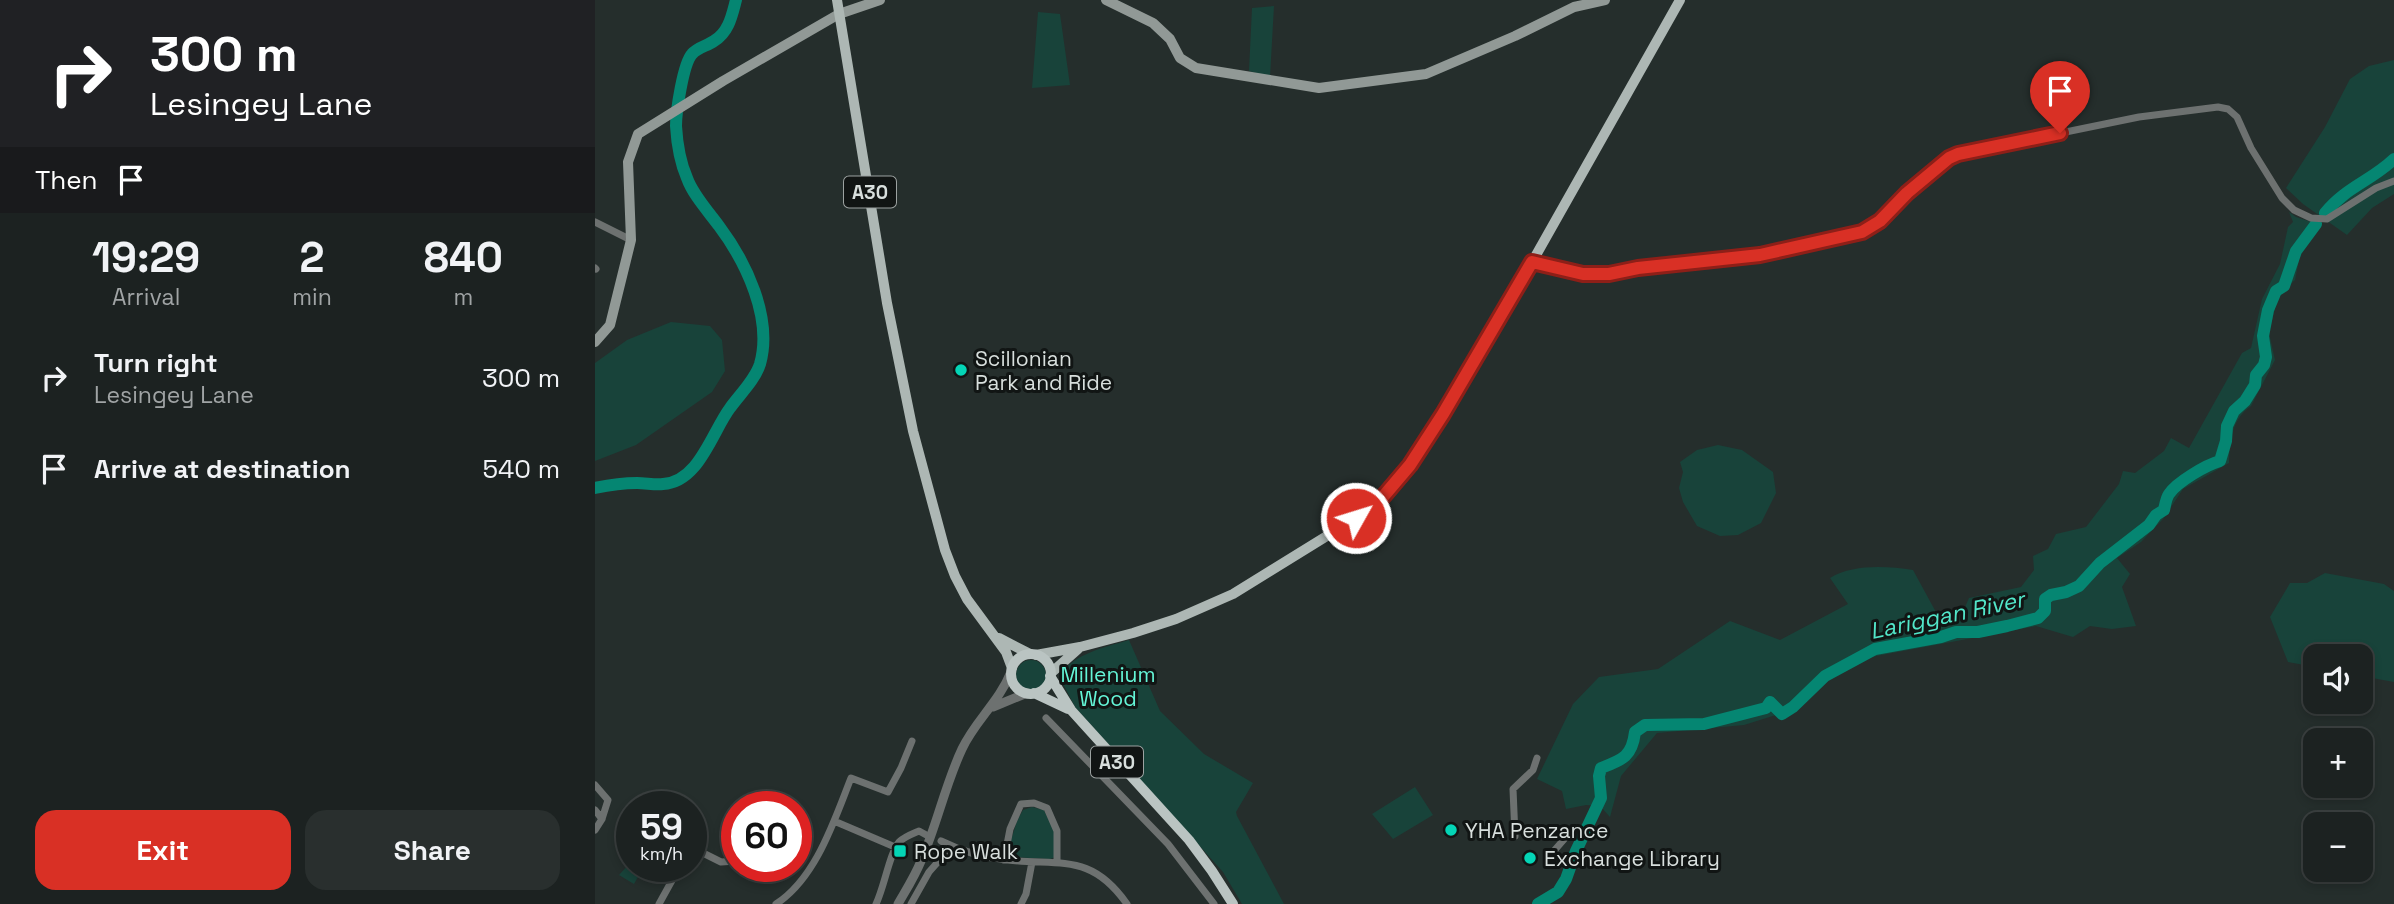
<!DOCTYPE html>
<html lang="en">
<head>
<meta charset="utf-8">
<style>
  body { margin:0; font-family:"Space Grotesk",sans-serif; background:#292f2e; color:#f1f3f6; height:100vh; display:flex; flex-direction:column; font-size:26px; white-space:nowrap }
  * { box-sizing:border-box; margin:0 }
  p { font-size:23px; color:#a0a4a5 }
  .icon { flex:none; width:38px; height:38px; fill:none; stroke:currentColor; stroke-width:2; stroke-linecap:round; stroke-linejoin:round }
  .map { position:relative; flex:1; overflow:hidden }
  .panel { display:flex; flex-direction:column; background:#1c2221; width:595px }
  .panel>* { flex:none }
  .guide { background:#202124; color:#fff; overflow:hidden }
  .buttons { position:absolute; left:1708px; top:644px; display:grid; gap:14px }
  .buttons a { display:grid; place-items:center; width:70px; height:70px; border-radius:14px; background:#1c2221; box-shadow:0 4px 10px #0003,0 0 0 2px #3a3f3f; font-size:35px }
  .speed { position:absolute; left:21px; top:791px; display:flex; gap:14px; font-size:35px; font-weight:700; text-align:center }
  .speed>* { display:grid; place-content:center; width:91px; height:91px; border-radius:50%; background:#1c2221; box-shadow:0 4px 10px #0003,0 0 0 2px #3a3f3f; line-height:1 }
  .speed small { font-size:18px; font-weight:400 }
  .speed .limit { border:10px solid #d22; background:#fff; color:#111 }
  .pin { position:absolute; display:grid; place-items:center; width:60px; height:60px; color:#fff; margin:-72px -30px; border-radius:50% 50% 50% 0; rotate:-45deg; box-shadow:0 0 7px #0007 }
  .pin .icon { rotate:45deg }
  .me { position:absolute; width:77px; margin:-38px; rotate:51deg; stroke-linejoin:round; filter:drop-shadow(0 0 5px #0008) }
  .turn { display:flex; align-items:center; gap:24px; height:147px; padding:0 35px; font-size:32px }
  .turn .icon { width:91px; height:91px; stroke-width:2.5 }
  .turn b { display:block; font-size:49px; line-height:60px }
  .then { display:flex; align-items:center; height:66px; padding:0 35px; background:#0003; gap:14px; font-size:26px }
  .eta { display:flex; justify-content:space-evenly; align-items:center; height:119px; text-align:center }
  .eta b { font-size:42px; font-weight:700; line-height:49px }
  .cta { display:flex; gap:14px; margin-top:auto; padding:14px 35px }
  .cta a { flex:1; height:80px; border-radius:21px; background:#d93025; color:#fff; font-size:28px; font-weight:700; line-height:80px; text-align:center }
  .cta a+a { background:#292f2e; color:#f1f3f6 }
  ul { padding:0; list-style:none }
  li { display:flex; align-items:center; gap:21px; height:91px; padding:0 35px }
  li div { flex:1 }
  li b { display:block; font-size:26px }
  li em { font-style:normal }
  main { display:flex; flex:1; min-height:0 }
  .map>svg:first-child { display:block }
</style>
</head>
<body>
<main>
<section class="panel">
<div class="guide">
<div class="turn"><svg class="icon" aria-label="right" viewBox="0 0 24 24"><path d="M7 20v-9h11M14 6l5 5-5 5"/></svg><div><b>300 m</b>Lesingey Lane</div></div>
<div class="then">Then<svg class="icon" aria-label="arrive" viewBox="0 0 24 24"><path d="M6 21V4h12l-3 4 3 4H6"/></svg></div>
</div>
<div class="eta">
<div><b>19:29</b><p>Arrival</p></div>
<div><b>2</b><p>min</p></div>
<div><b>840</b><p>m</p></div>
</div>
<ul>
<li><svg class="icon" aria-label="right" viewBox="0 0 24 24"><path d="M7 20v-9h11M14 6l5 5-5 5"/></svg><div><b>Turn right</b><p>Lesingey Lane</p></div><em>300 m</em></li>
<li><svg class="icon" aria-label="arrive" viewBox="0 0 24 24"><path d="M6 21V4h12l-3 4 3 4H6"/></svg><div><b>Arrive at destination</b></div><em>540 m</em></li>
</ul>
<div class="cta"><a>Exit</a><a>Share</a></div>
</section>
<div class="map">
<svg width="1799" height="904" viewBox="0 0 1799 904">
  <rect width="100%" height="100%" fill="#252e2c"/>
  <path fill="#18433a" d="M679,6l-4,71 -21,-6 3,-63z
    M443,12l22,2 10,71 -38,3z
    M1799,60v134l-22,14 -25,27 -44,-31 -17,-16 39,-61 25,-48 19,-13z
    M1694,212l7,5 25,8 -20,25 -6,30 -17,16 -9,37 6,27 -24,46c-20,14 -21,35 -22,57l-46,26 -20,30 -22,23 -24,16 13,16 -8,13 14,39 -24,3 -22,-3 -17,11 -37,-11 -165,31 -43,22 -27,28 -57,18 -87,8 -36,43 -11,41 -10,-11 -14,-1 -20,4 -4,-18 -25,-12 36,-75 26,-27 59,-8 72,-48 50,19 68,-36 -18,-26c23,-14 56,-12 83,-8l30,55 16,-4 10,-23 52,-11 13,-17 -1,-14 15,-7 8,-15 30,-7 33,-43 4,-13 12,2 29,-22 7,-13 18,10 53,-95 9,-5 11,-49 18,-35 8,-37 5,-5z
    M76,322l39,4 12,14 3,31 -13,21 -76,53 -41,16v-98l32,-23z
    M1123,445l24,5 31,22 3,21 -15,30 -23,12 -18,1 -23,-10 -14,-24 -4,-14 4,-16 -3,-10 17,-12z
    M1730,573l59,11 10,7v91l-33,-6v-20h-46v11l-27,-5 -18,-45 20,-34h17z
    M534,640l31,71 44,43 49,29 -17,29 1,4 47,88h-42l-19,-32 -148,-165 -16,-31c16,-23 44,-28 70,-36z
    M421 675a15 15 0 1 1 30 0a15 15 0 1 1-30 0Z
    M820,787l18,28 -40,24 -21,-25z
    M437,807l12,3 12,25v22l-6,2 -41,-2 -2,-4 10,-32 6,-11z
    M37,861v5h12l-10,18 -15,-9z"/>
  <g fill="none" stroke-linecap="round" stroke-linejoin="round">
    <path stroke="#058672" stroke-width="12" d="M1730,213c21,-26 46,-32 69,-54
      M0,488c14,-3 28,-5 42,-5 9,0 18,2 26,1 36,-2 49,-52 67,-76 10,-14 25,-28 30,-44 13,-46 -14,-102 -41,-138 -11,-15 -26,-31 -32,-48 -7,-16 -10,-35 -11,-52 0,-14 7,-62 16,-72 6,-7 15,-8 22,-13 15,-9 18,-26 22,-41
      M943,904l20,-12 8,-13 10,-28 25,-53 -2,-22 2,-8c21,-8 31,-11 34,-36l10,-7 59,-1 62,-16 4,-6 12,12 11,-7 32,-31 50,-27 66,-12 15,-5h22l29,-6 31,-8 7,-7v-12l6,-4 15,-3 13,-6 21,-23 49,-38 7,-10 8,-5c1,-4 2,-12 5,-16 8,-12 37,-29 51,-33l6,-20 1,-15 7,-15 11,-10 10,-16 1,-10 8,-10 2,-8 -3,-21 5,-26 8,-19 8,-5 12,-35 20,-27"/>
    <path stroke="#6d7170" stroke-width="7" d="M0,222l36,18
      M938,262l50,12h26l29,-6 122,-13 102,-23 18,-11 27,-28 42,-35 9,-4 181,-37 79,-10 10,2 9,8 14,31 31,50 12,12 17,8 16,1 49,-31 18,-7
      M0,268l1,1
      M451,718l122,126 46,60
      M0,785l13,15 -6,19 -7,11
      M0,810l7,9
      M239,821l61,26
      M920,836l-2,-47 20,-19 4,-12
      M346,841c20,10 44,17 67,19 54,6 83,-7 119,44
      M96,847l30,15 16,-1
      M958,852l20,-23
      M409,860l6,-31 11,-25 13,-1 13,5 10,23v30
      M64,904l21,-38
      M181,904c40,-26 58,-83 75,-126l37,14 13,-24 11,-27
      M281,904c8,-16 14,-52 23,-62 5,-5 13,-8 20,-11l11,6
      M316,904l18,-32 23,-26
      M426,904l5,-10 6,-32"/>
    <path stroke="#6d7170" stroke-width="9" d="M398,707l34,-14
      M303,904c8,-14 17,-28 23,-43 16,-36 24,-76 41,-112 13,-28 37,-47 49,-77"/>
    <path stroke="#919996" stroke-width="10" d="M511,0l47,23 17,16 10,19 16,10 123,20 107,-14 89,-38 59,-29 31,-7
      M0,342l15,-17 21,-85 -3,-78 10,-28 85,-53 116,-67 41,-14"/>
    <path stroke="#adb7b4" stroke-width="10" d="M242,0l50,303 26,128 32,119 10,26 12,23 39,53 6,16
      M404,638l31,16
      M441,655l44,-8 53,-14 43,-14 57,-25 123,-76 26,-20 28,-33 77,-123 193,-342
      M456,673l27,-24"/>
    <path stroke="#bac4c2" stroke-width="10" d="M416 674a20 20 0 1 1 40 0a20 20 0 1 1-40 0Z
      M455,676l21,34 118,130 23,31 21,33
      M439,693l34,16"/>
  </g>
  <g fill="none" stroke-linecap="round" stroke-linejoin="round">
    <defs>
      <path id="route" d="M761,518l26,-20 28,-33 33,-51 89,-152 51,12h26l29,-6 122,-13 102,-23 18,-11 27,-28 42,-35 9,-4 102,-21"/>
    </defs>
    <use href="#route" stroke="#8d1f18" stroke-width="18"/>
    <use href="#route" stroke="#d93025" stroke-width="12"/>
  </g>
  <g fill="#04d5b6" stroke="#111514" stroke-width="2.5">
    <circle cx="366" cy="370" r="7"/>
    <circle cx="856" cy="830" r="7"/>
    <rect x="298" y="844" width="14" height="14" rx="3.5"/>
    <circle cx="935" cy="858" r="7"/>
  </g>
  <g text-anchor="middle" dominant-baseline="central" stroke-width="6" stroke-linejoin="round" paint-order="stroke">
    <g fill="#111514" stroke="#9ca2a1" stroke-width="2">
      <rect x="249" y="176.5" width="52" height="31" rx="5"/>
      <rect x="496" y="746.5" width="52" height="31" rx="5"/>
    </g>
    <g font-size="19" font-weight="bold" fill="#d8dfdd">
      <text x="275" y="192">A30</text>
      <text x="522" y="762">A30</text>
    </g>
    <g font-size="21" fill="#d8dfdd" stroke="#111514" text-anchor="start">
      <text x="380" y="358">Scillonian<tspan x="380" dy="24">Park and Ride</tspan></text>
      <text x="870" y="830">YHA Penzance</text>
      <text x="319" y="851">Rope Walk</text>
      <text x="949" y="858">Exchange Library</text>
    </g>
    <g font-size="21" fill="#64f5d7" stroke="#111514">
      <text x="513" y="674">Millenium<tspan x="513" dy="24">Wood</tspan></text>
    </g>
    <g font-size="23" font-style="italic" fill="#52e6c9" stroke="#111514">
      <text transform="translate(1352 615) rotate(-12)">Lariggan River</text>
    </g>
  </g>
</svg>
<div class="buttons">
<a><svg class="icon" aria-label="sound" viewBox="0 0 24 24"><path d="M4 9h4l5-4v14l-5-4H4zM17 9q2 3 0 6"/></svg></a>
<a>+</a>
<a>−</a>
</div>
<div class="speed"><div>59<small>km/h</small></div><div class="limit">60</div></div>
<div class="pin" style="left:1465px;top:133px;background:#d93025"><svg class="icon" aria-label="arrive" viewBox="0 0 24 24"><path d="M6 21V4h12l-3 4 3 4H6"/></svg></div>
<svg class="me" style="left:761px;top:518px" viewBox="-20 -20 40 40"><circle r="17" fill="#d93025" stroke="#fff" stroke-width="3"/><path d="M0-11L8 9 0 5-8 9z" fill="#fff"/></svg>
</div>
</main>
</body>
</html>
